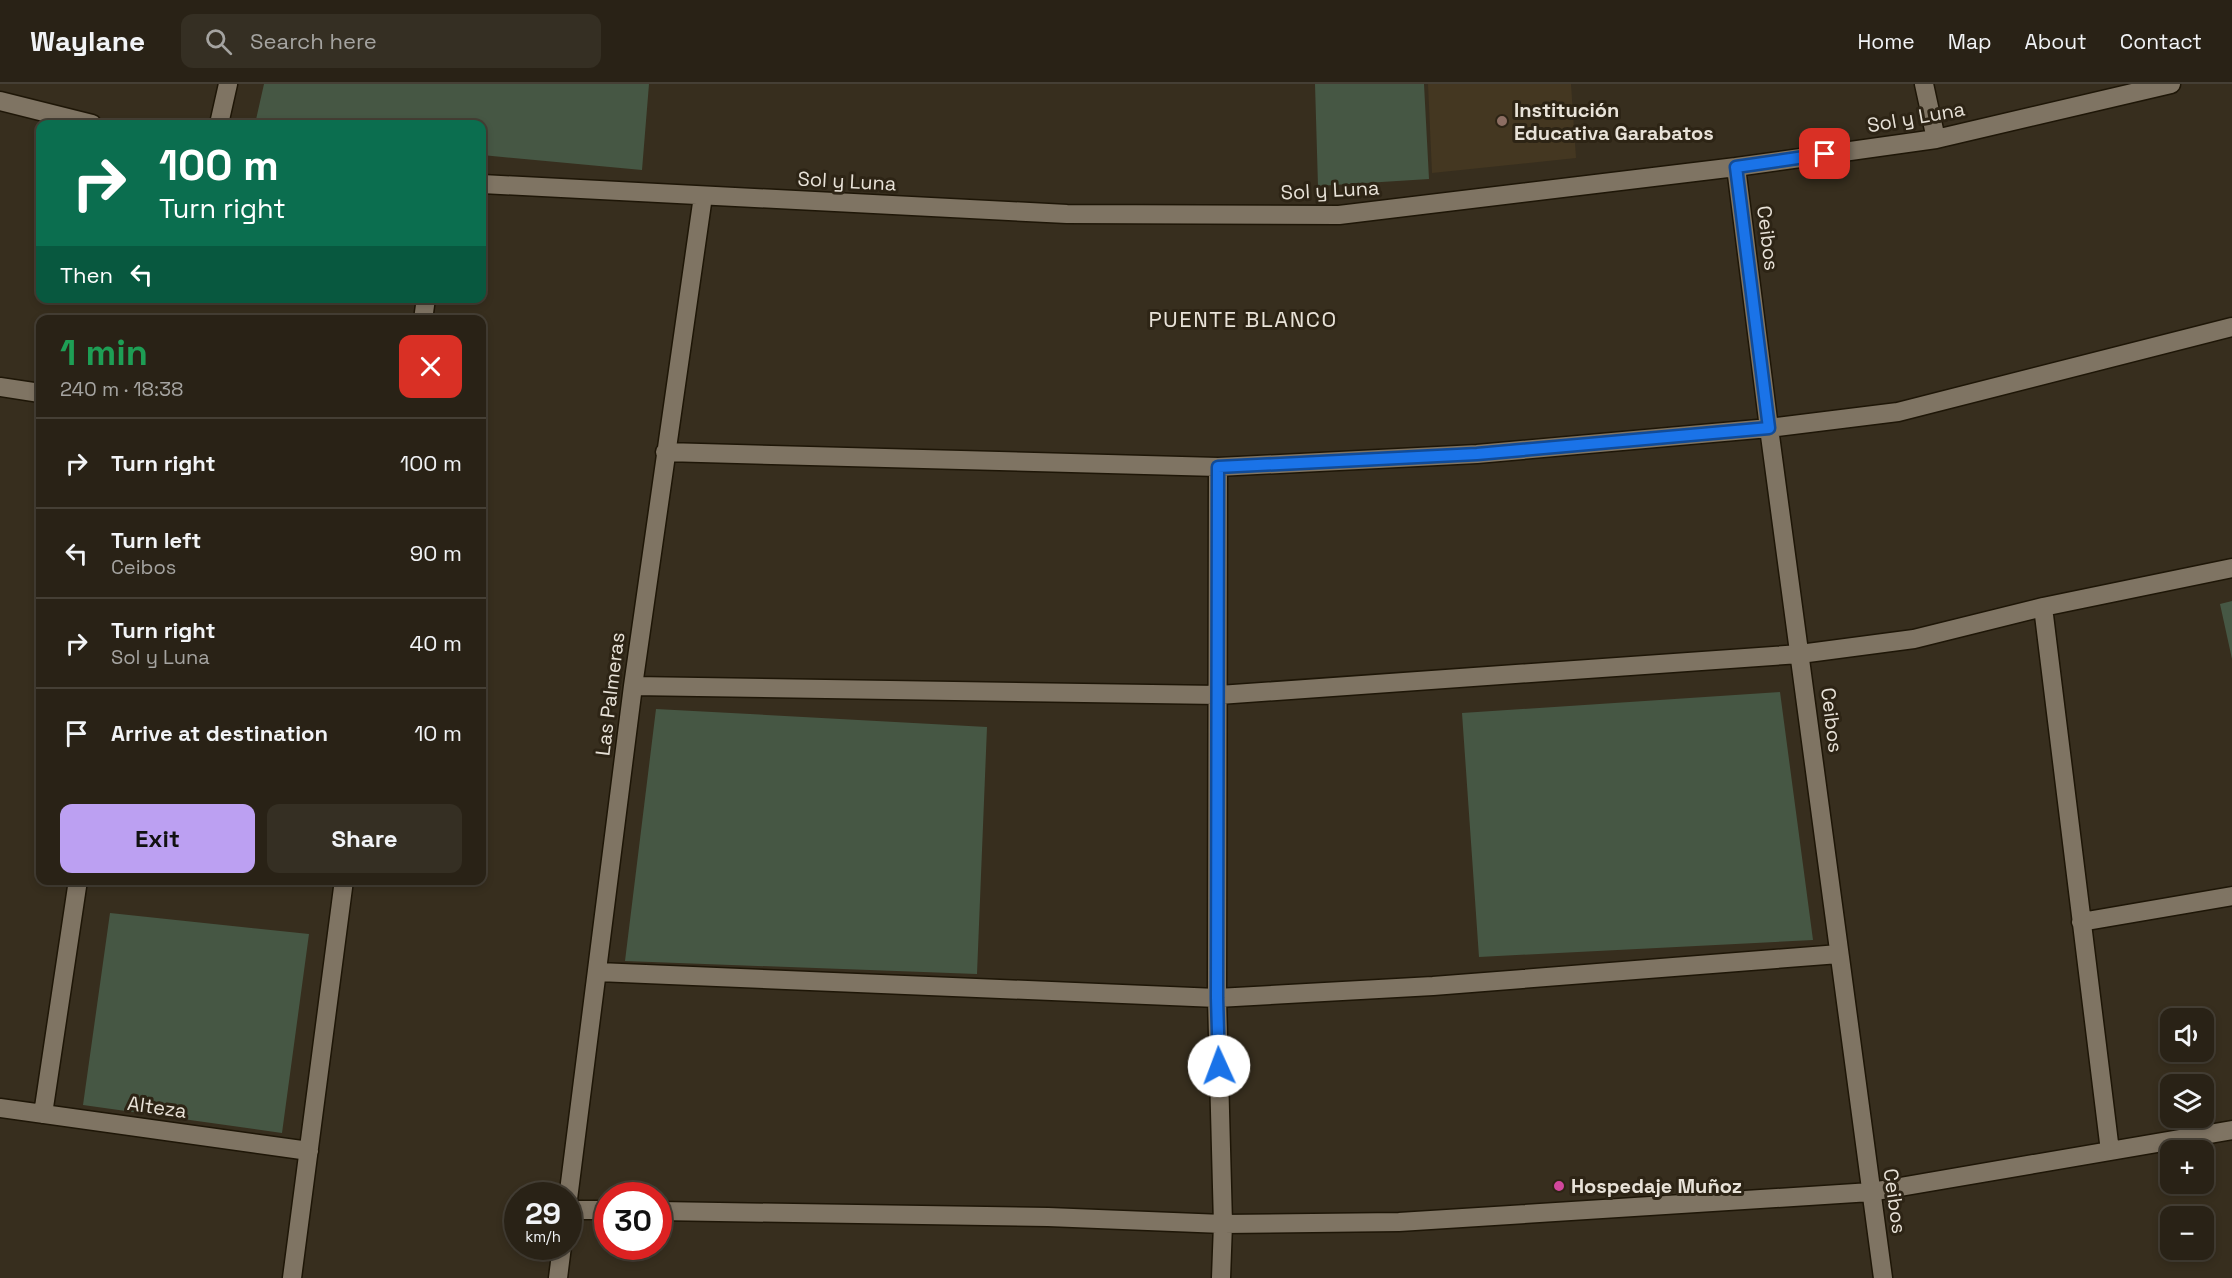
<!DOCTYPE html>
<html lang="en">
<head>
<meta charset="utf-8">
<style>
  body { margin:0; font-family:"Space Grotesk",sans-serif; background:#352f23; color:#f1f3f6; height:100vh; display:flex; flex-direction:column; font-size:22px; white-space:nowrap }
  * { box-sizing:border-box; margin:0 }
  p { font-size:20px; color:#a5a4a1 }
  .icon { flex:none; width:33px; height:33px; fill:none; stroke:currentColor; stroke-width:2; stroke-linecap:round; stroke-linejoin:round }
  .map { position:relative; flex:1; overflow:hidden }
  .side { position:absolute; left:36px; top:231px; width:450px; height:570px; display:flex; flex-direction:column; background:#292216; border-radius:12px; box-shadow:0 3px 9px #0003,0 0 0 2px #453f35 }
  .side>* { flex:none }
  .top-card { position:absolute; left:36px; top:36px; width:450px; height:183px; border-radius:12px; box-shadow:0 3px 9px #0003,0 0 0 2px #453f35; background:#0b6e4f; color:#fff; overflow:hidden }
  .controls { position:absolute; left:2160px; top:924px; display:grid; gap:12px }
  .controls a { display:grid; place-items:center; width:54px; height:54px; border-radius:12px; background:#292216; box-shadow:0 3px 9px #0003,0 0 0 2px #453f35; font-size:30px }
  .speed { position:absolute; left:504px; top:1098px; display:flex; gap:12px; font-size:30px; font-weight:700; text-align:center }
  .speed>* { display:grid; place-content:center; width:78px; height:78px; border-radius:50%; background:#292216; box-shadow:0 3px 9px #0003,0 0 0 2px #453f35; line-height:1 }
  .speed small { font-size:15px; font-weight:400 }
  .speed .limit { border:9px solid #d22; background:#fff; color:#111 }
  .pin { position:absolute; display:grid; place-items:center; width:51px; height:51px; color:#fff; margin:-26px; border-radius:12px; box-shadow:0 3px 9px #0006 }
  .me { position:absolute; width:66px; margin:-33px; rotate:358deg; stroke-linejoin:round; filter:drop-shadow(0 0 4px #0008) }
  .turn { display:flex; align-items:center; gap:21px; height:126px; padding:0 24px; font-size:27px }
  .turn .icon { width:78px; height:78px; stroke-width:2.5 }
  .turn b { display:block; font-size:42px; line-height:51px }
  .then { display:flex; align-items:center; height:57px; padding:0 24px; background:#0003; gap:12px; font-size:22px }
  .round { display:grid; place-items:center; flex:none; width:63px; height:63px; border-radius:12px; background:#352f23 }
  .summary { display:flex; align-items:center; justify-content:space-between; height:102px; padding:0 24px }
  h1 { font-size:36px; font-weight:800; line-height:45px; color:#1e9e55 }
  .button { display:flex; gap:12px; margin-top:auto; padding:12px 24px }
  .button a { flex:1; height:69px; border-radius:12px; background:#bca0f2; color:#111; font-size:24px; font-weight:800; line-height:69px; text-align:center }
  .button a+a { background:#352f23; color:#f1f3f6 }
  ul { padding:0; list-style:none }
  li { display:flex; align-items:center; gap:18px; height:90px; padding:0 24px; border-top:2px solid #453f35 }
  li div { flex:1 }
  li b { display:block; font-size:22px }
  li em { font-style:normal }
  header { display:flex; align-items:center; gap:36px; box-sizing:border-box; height:84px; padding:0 30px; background:#292216; border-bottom:2px solid #453f35 }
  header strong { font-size:28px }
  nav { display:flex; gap:33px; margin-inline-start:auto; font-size:21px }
  .search { width:420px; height:54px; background:#352f23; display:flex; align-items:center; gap:15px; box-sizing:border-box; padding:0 21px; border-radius:12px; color:#a5a4a1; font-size:22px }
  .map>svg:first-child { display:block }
</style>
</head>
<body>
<header>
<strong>Waylane</strong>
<div class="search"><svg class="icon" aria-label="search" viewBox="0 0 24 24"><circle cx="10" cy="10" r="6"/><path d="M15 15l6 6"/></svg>Search here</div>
<nav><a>Home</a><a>Map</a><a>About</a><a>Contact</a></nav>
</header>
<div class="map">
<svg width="2232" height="1194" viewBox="0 0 2232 1194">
  <rect width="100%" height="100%" fill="#372e1e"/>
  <path fill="#443721" d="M1428,0h143l5,74 -144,15z"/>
  <path fill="#465744" d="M264,0h385l-7,86 -160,-15v-31h-227z
    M1315,0h109l5,95 -111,7z
    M2232,517v58l-12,-55z
    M1780,608l33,248 -334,17 -17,-244z
    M656,625l331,18 -10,247 -352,-13z
    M110,829l199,21 -27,199 -199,-28z"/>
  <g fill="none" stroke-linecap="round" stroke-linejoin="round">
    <defs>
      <path id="minor" d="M1924,0l12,55
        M0,17l92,23
        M219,40l9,-40
        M1736,83l33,261 114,850
        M482,100l585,30 272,1 397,-48 200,-28 235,-55
        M423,236l3,-22
        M0,303l40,6
        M665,368l553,15 259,-13 292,-26 129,-16 334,-85
        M1218,383l-1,531 6,226 -2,54
        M2043,523l67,544
        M633,602l586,9 581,-41 114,-15 129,-32 189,-39
        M2081,838l151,-26
        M598,888l619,26 216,-12 406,-32
        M0,1024l309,43
        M43,1030l35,-234
        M568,1115l65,-513 70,-490
        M568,1126h40
        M658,1127l390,6 175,7 176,-2 472,-30 361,-62
        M292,1194l52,-398
        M558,1194l4,-32"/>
    </defs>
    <use href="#minor" stroke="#1e1607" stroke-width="21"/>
    <use href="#minor" stroke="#7f7463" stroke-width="18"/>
  </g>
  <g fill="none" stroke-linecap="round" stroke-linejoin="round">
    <defs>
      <path id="route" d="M1219,982l-2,-68 1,-531 259,-13 292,-26 -33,-261 89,-13"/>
    </defs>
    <use href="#route" stroke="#114b97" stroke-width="15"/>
    <use href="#route" stroke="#1a73e8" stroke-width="10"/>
  </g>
  <circle fill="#8d6e63" stroke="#2d2415" stroke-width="2" cx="1502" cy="37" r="6"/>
  <circle fill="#d1479c" stroke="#2d2415" stroke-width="2" cx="1559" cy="1102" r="6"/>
  <g text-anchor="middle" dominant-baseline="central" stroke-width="6" stroke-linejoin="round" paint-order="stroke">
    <g font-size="20" font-weight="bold" fill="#e8e2d8" stroke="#2d2415" text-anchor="start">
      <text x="1514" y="26">Institución<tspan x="1514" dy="23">Educativa Garabatos</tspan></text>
      <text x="1571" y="1102">Hospedaje Muñoz</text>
    </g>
    <g font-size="20" fill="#e8e2d8" stroke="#2d2415">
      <text transform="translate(1916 33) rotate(-10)">Sol y Luna</text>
      <text transform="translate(847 97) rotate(3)">Sol y Luna</text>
      <text transform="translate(1330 106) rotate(-3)">Sol y Luna</text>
      <text transform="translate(1768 154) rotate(83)">Ceibos</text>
      <text transform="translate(610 610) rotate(-83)">Las Palmeras</text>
      <text transform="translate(1832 636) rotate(83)">Ceibos</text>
      <text transform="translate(157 1023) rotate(8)">Alteza</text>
      <text transform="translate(1895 1117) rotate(82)">Ceibos</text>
    </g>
    <g font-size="22" letter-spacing="1.5" fill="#e8e2d8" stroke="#2d2415">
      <text x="1243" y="235">PUENTE BLANCO</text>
    </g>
  </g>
</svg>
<div class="controls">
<a><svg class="icon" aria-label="sound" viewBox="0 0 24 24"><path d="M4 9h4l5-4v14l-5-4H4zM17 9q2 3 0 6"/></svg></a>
<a><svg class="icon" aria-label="layers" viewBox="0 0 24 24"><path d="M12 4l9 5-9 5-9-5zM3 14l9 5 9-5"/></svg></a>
<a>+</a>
<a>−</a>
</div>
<div class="speed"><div>29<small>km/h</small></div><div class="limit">30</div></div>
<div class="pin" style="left:1825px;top:70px;background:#d93025"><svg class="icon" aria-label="arrive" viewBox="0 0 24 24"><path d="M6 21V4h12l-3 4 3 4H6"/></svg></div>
<svg class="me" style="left:1219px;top:982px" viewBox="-20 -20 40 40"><circle r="19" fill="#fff"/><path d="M0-13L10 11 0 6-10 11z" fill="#1a73e8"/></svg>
<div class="top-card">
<div class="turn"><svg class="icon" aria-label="right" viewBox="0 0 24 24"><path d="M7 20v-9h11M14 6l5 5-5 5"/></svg><div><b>100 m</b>Turn right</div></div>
<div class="then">Then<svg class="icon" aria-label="left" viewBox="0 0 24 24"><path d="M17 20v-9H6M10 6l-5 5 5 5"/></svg></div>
</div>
<section class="side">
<div class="summary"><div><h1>1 min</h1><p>240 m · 18:38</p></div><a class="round" style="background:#d93025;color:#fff"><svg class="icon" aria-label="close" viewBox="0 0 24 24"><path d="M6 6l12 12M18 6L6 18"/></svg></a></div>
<ul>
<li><svg class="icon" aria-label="right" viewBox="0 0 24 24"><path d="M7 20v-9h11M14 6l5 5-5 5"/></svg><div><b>Turn right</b></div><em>100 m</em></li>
<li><svg class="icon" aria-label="left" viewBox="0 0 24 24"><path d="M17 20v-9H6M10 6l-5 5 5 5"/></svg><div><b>Turn left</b><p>Ceibos</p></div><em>90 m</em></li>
<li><svg class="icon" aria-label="right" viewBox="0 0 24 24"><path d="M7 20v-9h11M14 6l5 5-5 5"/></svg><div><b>Turn right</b><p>Sol y Luna</p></div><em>40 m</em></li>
<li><svg class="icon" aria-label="arrive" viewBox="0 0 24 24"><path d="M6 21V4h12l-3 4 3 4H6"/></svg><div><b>Arrive at destination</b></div><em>10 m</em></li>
</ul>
<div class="button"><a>Exit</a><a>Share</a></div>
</section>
</div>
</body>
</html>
